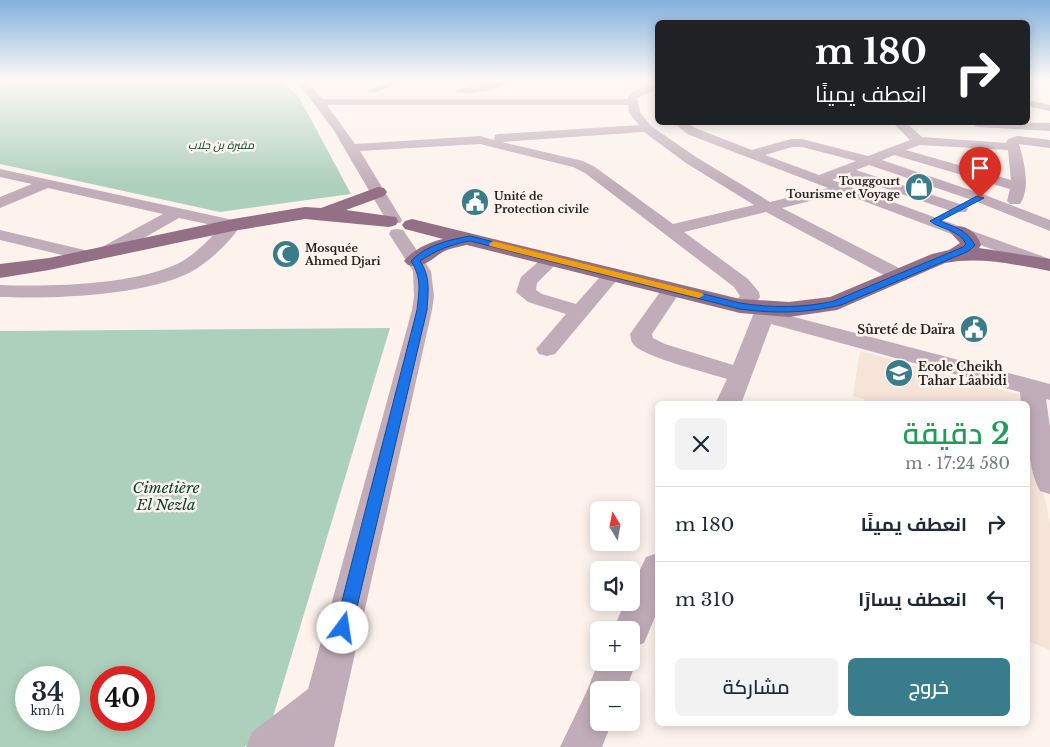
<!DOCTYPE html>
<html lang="ar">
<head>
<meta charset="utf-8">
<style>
  body { margin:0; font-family:"Libre Baskerville",Cairo,serif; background:#f2f2f3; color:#1f2937; direction:rtl; height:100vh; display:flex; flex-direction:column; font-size:19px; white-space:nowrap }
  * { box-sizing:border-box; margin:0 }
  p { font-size:16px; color:#747a83 }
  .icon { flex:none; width:28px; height:28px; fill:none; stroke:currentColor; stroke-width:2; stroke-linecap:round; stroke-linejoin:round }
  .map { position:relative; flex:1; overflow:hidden; direction:ltr }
  .panel { position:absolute; left:655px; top:401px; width:375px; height:325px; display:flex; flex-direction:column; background:#fff; border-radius:8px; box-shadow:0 2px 12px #0003; direction:rtl }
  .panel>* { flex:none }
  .top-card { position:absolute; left:655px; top:20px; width:375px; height:105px; border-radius:8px; box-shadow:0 2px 12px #0003; direction:rtl; background:#202124; color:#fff; overflow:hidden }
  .needle { width:32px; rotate:350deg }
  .tools { position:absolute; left:590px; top:501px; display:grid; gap:10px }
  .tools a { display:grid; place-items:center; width:50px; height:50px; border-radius:8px; background:#fff; box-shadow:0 2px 12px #0003; font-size:25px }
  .speed { position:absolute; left:15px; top:666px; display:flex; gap:10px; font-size:25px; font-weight:700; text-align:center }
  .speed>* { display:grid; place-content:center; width:65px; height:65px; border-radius:50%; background:#fff; box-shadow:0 2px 12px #0003; line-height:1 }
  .speed small { font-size:12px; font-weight:400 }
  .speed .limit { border:8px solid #d22; background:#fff; color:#111 }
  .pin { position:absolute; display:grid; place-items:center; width:42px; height:42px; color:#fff; margin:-51px -21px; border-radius:50% 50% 50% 0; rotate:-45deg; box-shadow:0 0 5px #0007 }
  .pin .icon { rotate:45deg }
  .me { position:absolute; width:55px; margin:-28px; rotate:14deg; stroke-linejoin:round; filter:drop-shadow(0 0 4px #0008) }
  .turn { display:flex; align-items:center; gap:18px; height:105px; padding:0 20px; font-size:22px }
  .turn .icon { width:65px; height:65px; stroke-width:2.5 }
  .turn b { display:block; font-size:35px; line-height:42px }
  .round { display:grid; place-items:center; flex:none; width:52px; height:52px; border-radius:8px; background:#f2f2f3 }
  .headline { display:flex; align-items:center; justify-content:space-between; height:85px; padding:0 20px }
  h1 { font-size:30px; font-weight:600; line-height:38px; color:#1e9e55 }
  .cta { display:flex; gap:10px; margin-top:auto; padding:10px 20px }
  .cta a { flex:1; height:58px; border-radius:8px; background:#397c8c; color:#fff; font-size:20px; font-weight:600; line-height:58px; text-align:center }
  .cta a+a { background:#f2f2f3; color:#1f2937 }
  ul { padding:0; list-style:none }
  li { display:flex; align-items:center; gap:15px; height:75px; padding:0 20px; border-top:1px solid #e0e1e3 }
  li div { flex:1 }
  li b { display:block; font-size:19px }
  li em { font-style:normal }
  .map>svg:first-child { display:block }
</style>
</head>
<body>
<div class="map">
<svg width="1050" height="747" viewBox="0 0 1050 747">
  <rect width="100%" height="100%" fill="#fdf2ec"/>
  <path fill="#f6e4d9" d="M860,351l164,45 1,8h-161v-5l-11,-3z
    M1028,414l22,109v127l-22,-9z"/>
  <path fill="#add0bc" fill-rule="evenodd" d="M16,80h266l18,19 51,95 -131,18 -220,-48v-76z
    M390,328l-120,399 -26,20h-244v-416zM26,678h43v42h-43zM101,678h43v42h-43z"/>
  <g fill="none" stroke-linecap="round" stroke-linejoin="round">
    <path fill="#c1adb9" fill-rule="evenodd" d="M0,80h14l-14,7z
      M296,80h10l16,19h305l4,-7 27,-9v6l-21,9 3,14 11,14 45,31 74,45 58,-14 -141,-54 -14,-12h13l9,6 57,22 39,-11h11l66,17 42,-16 -18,-18h13l17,15 84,6 2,-4 10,-3 32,4v8l-31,-4c5,17 12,44 1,60h-10l-3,-3 3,-12 -116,-34 -12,5 103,35 65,25v11l-75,-30 -106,-36 -13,5 110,36 2,3 -2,3h-12l-102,-35 -2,-3 1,-2 -19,8 218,79v12l-208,-78 -60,15 125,64 2,4 -2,4 -7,2 -7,-2 -127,-68 -82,20 64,47 11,13 1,5c-7,10 -15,16 -27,13l-3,-4 10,-10 -6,-9 -149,-114 -12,-6 -93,-23 -120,7 42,69 -2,3h-12l-55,-94zM327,105h301l1,8 10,12 -140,9 -4,1 -1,5 -14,-4 -125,8zM644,132l42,31 68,42 -81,19 -78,-57 -12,-6 -81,-19zM920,145l88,5 3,30 -105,-30zM792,147h10l54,14 -37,14 -54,-20z
      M392,80h14l-29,12h-8l-1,-2z
      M501,80h15c-9,7 -52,18 -61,11 3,-2 38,-9 46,-11z
      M1028,100l22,5v6l-22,-5z
      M974,122l76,1v8l-71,-4 -4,-1z
      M0,169l233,51 6,1 2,4c-11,17 -32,37 -50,47 -46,24 -139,27 -191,25v-12c49,2 133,0 177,-21 17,-8 31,-24 44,-37l-42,-9 -67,38 -6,1 -6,-1 -3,-4 3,-4 63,-34 -115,-26 -48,20v-11l32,-13 -32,-7z
      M397,229l6,1 28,41 3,25 -2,14 -98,437h-88l6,-15 56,-43 104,-379 2,-14 -1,-25 -24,-37 2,-4z
      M0,230l93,22 3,4 -3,4 -6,1 -87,-21z
      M552,254l6,1 3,4 -24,24 -1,7 6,4 34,10 30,-34 7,-2 7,2 2,4 -67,80 -8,2 -8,-2 -3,-5 30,-35 -38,-12 -12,-10 5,-15 25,-22z
      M672,283l7,2 3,4 -30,45 1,4 12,6 68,21 20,-50 6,-9 7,-2 7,2 3,4 -1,2 275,72v16l-4,-1 4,28v67l-10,-3c-14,-26 -12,-58 -12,-87h-7l-1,-12 -249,-68 -30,80h-26l12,-25c-19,-6 -83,-22 -93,-34 -3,-3 -3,-7 -4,-11l35,-49z
      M658,553v57l-14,33 -13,5v-18h-18l12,-28h6v-13l15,-32z
      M631,651l5,11 -10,28h-27v32h13l-10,25h-42l27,-56 12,-31v2h32z"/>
    <path fill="#937086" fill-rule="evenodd" d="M378,187l6,1 3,4 -3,4 -38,14 50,7 2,4 -2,4 -7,2 -84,-8 -72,12 -184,39 -49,8v-14l49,-6 184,-39 72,-12 16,1z
      M412,219l328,80 49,3 41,-5 102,-43 17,-4 11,-7 -11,-12 3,-4c13,-3 25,5 29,18l-2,3 71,11v12c-34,-6 -70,-15 -105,-8l-108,47 -48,7 -49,-4 -273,-68c-7,1 -14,3 -20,5 -14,6 -22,20 -39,15l-4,-4c8,-11 26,-19 39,-22l-38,-10 -3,-4 3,-4z"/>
  </g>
  <linearGradient id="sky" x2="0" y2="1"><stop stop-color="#83b0de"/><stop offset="0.43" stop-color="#fef9f6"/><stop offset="1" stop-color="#fef9f6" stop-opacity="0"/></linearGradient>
  <rect width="1050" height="185" fill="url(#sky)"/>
  <path fill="#1a73e8" stroke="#114b97" d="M977,196l7,2 -44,23c15,6 27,9 35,24l-6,6 -128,54c-33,8 -67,9 -101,4l-270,-68c-19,3 -35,10 -50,20 11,16 8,31 7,49l-75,318 -3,5 -6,3 -6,-3 -2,-5 82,-318c2,-20 5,-32 -6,-49 15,-16 38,-21 59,-25l270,67c31,5 64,5 94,-2l129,-54 3,-3c-7,-15 -25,-14 -36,-23z"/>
  <path fill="#f59e0b" d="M493,241l209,52 2,2 -5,3 -209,-52 -1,-2z"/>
  <defs>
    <symbol id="shop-disc" viewBox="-11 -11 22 22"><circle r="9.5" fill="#397c8c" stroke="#fdf2ec"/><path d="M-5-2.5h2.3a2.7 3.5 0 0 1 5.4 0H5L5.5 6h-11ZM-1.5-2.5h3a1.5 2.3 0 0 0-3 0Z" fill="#fff"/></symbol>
    <symbol id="civic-disc" viewBox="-11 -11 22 22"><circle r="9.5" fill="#397c8c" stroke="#fdf2ec"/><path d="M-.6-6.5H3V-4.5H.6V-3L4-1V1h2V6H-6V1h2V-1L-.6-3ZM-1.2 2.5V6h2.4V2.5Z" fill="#fff"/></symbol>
    <symbol id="mosque-disc" viewBox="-11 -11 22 22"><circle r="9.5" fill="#397c8c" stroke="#fdf2ec"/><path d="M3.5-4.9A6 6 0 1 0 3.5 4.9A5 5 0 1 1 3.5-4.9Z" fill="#fff"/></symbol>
    <symbol id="school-disc" viewBox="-11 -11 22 22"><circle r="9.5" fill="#397c8c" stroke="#fdf2ec"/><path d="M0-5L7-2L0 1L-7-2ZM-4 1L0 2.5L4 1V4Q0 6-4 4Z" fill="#fff"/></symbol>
  </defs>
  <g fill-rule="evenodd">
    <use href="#shop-disc" x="903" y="171" width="32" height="32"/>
    <use href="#civic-disc" x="459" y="186" width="32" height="32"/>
    <use href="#mosque-disc" x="270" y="238" width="32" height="32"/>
    <use href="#civic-disc" x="958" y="313" width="32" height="32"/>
    <use href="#school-disc" x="883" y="357" width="32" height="32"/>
  </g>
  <g text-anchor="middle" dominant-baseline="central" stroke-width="5" stroke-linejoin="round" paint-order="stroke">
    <g font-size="11" font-style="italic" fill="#01422a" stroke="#fdf2ec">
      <text x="221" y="145">مقبرة بن جلاب</text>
    </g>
    <g font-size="11" font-weight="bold" fill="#24211e" stroke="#fdf2ec" text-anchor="start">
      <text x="900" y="181" text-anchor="end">Touggourt<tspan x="900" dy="13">Tourisme et Voyage</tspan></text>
      <text x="494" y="196">Unité de<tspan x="494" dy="13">Protection civile</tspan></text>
      <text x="305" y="248">Mosquée<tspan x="305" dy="13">Ahmed Djari</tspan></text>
    </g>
    <g font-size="12" font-weight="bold" fill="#24211e" stroke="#fdf2ec" text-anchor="end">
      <text x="955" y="329">Sûreté de Daïra</text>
      <text x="918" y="366" text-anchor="start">Ecole Cheikh<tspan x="918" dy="14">Tahar Lâabidi</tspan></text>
    </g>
    <g font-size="15" font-style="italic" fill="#01422a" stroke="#fdf2ec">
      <text x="166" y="487">Cimetière<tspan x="166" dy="17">El Nezla</tspan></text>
    </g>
  </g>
</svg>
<div class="tools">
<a><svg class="needle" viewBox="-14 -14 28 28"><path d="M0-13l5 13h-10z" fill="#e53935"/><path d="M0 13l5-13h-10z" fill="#747a83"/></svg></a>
<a><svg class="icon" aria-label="sound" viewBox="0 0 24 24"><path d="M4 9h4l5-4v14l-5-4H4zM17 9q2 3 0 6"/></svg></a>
<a>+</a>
<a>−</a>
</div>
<div class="speed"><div>34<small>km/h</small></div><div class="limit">40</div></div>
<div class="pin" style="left:980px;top:198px;background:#d93025"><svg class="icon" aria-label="arrive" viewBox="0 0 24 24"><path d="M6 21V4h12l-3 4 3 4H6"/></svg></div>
<svg class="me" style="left:343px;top:628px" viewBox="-20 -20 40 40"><circle r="19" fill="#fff"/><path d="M0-13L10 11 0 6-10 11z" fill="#1a73e8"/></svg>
<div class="top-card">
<div class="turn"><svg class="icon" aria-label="right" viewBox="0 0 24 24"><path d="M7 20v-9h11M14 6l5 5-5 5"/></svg><div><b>180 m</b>انعطف يمينًا</div></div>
</div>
<section class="panel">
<div class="headline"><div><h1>2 دقيقة</h1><p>580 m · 17:24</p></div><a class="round"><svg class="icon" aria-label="close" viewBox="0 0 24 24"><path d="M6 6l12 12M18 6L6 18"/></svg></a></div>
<ul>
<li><svg class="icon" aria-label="right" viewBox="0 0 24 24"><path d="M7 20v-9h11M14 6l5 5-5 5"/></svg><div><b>انعطف يمينًا</b></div><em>180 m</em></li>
<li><svg class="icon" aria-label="left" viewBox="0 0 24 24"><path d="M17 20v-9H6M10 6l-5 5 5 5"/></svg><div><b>انعطف يسارًا</b></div><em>310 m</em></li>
</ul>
<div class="cta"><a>خروج</a><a>مشاركة</a></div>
</section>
</div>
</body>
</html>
